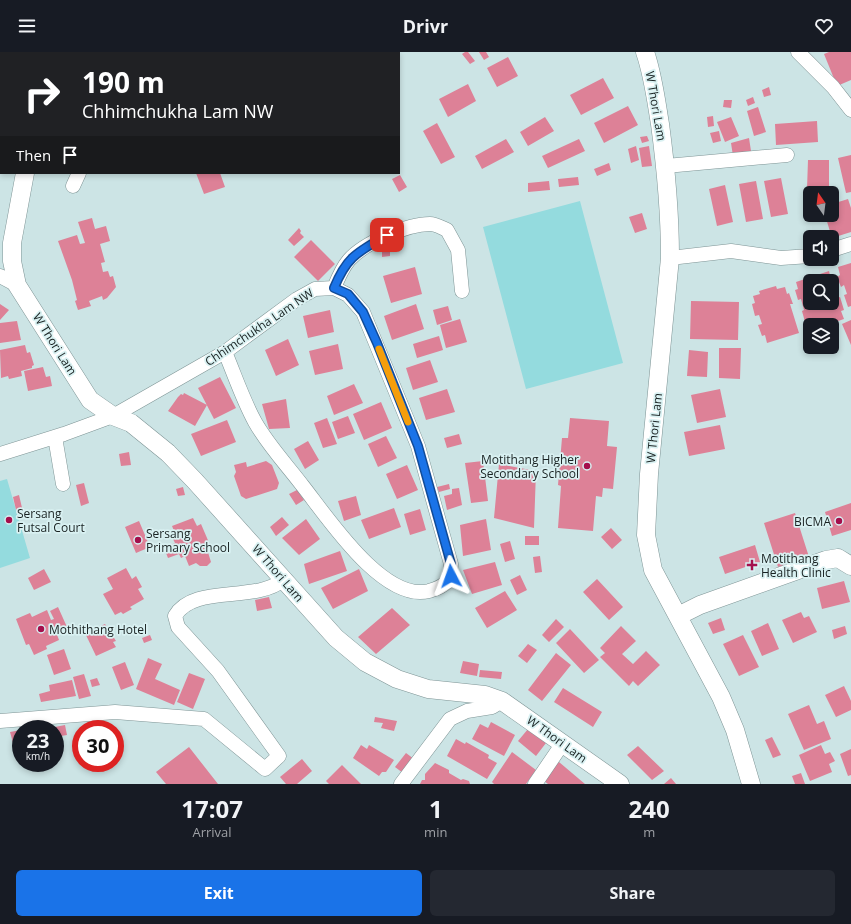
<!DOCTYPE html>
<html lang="en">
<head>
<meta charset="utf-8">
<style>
  body { margin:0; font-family:"Open Sans",sans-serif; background:#242831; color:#f1f3f6; height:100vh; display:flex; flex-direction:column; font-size:15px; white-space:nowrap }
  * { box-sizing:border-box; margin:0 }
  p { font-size:13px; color:#9ea1a6 }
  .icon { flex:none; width:22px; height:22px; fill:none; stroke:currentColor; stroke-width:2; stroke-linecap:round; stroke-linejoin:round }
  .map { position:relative; height:732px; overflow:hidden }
  .panel { display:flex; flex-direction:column; background:#171b24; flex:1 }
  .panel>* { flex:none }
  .top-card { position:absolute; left:0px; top:0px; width:400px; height:122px; box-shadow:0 2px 6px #0003; background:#202124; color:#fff; overflow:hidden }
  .needle { width:26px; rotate:346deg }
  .fabs { position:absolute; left:803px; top:134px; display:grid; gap:8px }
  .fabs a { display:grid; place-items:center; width:36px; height:36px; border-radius:6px; background:#171b24; box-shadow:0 2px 6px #0003; font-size:20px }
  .speed { position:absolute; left:12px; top:668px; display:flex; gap:8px; font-size:20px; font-weight:700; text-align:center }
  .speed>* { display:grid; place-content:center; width:52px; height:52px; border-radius:50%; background:#171b24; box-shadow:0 2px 6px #0003; line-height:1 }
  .speed small { font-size:10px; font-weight:400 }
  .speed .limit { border:6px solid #d22; background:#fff; color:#111 }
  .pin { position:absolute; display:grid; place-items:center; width:34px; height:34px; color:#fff; margin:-17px; border-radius:8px; box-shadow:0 2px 6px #0006 }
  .me { position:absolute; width:44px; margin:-22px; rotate:356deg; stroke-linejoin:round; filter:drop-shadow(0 0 3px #0008) }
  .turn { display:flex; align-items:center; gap:14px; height:84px; padding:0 16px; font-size:18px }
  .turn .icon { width:52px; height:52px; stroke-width:2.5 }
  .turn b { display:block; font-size:28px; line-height:34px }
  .then { display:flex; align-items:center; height:38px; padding:0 16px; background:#0003; gap:8px; font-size:15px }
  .eta { display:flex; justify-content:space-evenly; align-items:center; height:68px; text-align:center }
  .eta b { font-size:24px; font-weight:700; line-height:28px }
  .primary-button { display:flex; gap:8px; margin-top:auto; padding:8px 16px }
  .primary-button a { flex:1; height:46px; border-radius:6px; background:#1a73e8; color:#fff; font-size:16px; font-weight:700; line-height:46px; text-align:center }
  .primary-button a+a { background:#242831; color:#f1f3f6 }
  header { display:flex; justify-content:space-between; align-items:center; height:52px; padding:0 16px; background:#171b24; font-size:18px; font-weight:700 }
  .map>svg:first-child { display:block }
</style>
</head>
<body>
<header><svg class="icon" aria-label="menu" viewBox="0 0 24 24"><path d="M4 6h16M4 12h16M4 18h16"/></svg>Drivr<svg class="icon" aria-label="heart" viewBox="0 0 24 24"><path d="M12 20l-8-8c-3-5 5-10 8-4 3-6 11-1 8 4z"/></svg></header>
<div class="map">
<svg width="851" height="732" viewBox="0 0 851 732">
  <rect width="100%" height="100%" fill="#cce4e5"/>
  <path fill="#94dbde" d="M580,149l43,162 -97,26 -43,-162z
    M7,427l23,79 -30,10v-87z"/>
  <path fill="#dd8197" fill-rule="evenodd" d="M465,0h3l7,9 -5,3 -8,-10z
    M479,0h7l3,5 -5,3z
    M829,0h22v28l-14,6 -13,-32z
    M508,5l10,19 -21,11 -10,-19z
    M603,26l11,20 -33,17 -11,-20z
    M468,32l8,17 -28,16 -9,-18z
    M769,35l2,8 -7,2 -2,-7z
    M753,45l2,6 -7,3 -2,-6z
    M724,48h8l-1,8 -8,-1z
    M628,54l10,19 -34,18 -10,-20z
    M758,55l8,25 -12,4 -7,-25z
    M713,64l1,10 -6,1 -1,-10z
    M545,65l9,14 -26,15 -8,-14z
    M731,65l8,19 -14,6 -8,-20z
    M817,69l1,21 -42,3 -1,-21z
    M437,71l18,34 -14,7 -18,-33z
    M719,79l2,10 -8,2 -3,-10z
    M647,84l2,5 -7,2 -2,-6z
    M749,86l2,13 -18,5 -2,-13z
    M506,87l8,13 -32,17 -7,-13z
    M579,87l6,12 -37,17 -6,-12z
    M636,94l3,14 -8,3 -3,-14z
    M649,94l3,20 -10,1 -3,-19z
    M851,103v37l-5,1 -8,-35z
    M808,108h21v29h-22z
    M609,111l2,7 -14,6 -3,-7z
    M196,121h24l5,14 -21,7z
    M400,123l7,12 -8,5 -7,-13z
    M578,125l1,8 -20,2 -1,-8z
    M781,126l7,36 -17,3 -7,-36z
    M549,129l1,9 -22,2v-9z
    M756,129l7,38 -17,3 -7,-38z
    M725,133l8,37 -16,4 -8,-37z
    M848,147l3,9v24l-19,6 -7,-23h7v-11z
    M642,161l5,16 -12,4 -6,-16z
    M92,166l3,11 11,-3 4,15 -10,3 5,18 -4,1 2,9 5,-1 2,6 3,-1 3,11 -9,11 -4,2 -1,-4 -13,5 2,5 -13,4 -3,-9 2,-1 -5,-20 -14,-39 19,-6 3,9 5,-1 -7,-21z
    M299,176l2,3 -1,2 4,4 -10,9 -6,-6z
    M311,188l24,24 -17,17 -24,-24z
    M390,191v13l-8,1v-12z
    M851,211v43l-3,1 -4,-12 3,-1 -3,-9 -3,2 -4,-10 3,-2 -2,-8z
    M415,215l7,27 -31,9 -8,-27z
    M829,219l2,9 4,-1 4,13 -4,1 2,5 3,-1 4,13 -3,1 3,8 -18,6h-17l-1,-4 -3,1 -3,-11 2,-1 -3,-11 -3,1 -3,-10 3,-1 -2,-7zM810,229h22v22h-22z
    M776,234l1,3 8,-2 2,7 2,-1 4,11h-3l9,29 -32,10 -2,-8 -3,1 -4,-11 4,-1 -3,-9 -4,1 -3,-12 3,-1 -2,-7 7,-2 -1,-3z
    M691,249l48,1 -1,38 -48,-1z
    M0,252l9,6 -9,10z
    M416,252l8,25 -32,11 -8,-24z
    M448,254l4,14 -15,5 -4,-15z
    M330,258l4,22 -26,6 -5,-22z
    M460,267l7,23 -21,6 -6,-23z
    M851,268v25l-9,-21z
    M17,269l4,19 -21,3v-20z
    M439,284l4,14 -26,8 -4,-14z
    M288,287l11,26 -23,11 -11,-26z
    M338,292l5,25 -28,6 -6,-24z
    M25,293l2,8 3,-1 4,13 -2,1v2l-11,3 1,5 -13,3 -1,-3 -7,2 -1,-28z
    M719,296h22l-1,31 -21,-1z
    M689,298l19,2 -1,25 -20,-1z
    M430,308l8,22 -25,8 -7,-22z
    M43,315l3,10 4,-1 2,10 -24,5 -4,-20z
    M220,325l16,31 -22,11 -16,-31z
    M354,332l9,19 -29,12 -7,-19z
    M447,337l8,23 -29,8 -7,-22z
    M720,337l6,28 -29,6 -6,-28z
    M184,341l23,12 -12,21 -27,-15 10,-14 3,-3 2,1z
    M286,347l4,29 -21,1 -7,-25z
    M381,350l11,26 -28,12 -11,-26z
    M348,364l7,17 -17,6 -6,-17z
    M327,366l10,26 -14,4 -9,-25z
    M570,366l39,3 -2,25 10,1 -4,42 -10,-1 -1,9 -6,-1 -3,35 -35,-3 3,-42 -3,-1 4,-47h6z
    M227,368l9,22 -35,14 -10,-22z
    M720,373l5,24 -36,7 -5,-24z
    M459,382l3,10 -15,4 -3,-10z
    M386,384l11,22 -19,9 -10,-23z
    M308,389l11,19 -14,9 -11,-20z
    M129,400l2,13 -10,1 -2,-12z
    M266,409l6,4 7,18 -2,6 -31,10 -5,-3 -7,-20 2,-4 -2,-7 12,-3 1,5z
    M483,409l5,40 -17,2 -6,-40z
    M499,412l37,7 -2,57 -40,-10z
    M407,413l11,25 -21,9 -11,-25z
    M84,431l5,20 -8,3 -5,-21z
    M449,432l1,5 -11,3 -2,-5z
    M183,435l2,8 -7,1 -2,-7z
    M459,436l3,17 -15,5 -3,-14 8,-2v-5z
    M297,438l7,10 -8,5 -7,-11z
    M19,443l4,17 -6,2 -4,-17z
    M356,444l5,19 -17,6 -6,-20z
    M851,451v27l-19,6 -7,-24z
    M394,456l7,19 -32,12 -8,-19z
    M420,457l6,21 -16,5 -6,-21z
    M795,461l14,44 -31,10 -14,-44z
    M282,465l7,8 -13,11 -6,-9z
    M193,466l4,8 4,-2 9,21 -4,1 5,16 -4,4h-7l-4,-3 -7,3 -4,-10 -4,2 -2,-4 -11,4 -4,-10 11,-5 -2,-4 4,-1 -5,-12z
    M306,467l14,20 -21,16 -17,-17z
    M486,467l5,31 -28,6 -3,-31z
    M139,469l11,26 -14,6 -11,-26z
    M611,476l11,12 -10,9 -11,-12z
    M525,484h14v9h-14z
    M510,489l5,18 -10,3 -5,-18z
    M755,493l5,17 -35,12 -6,-17z
    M340,499l7,20 -38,13 -5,-20z
    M540,504l2,16 -7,1 -2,-16z
    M495,510l7,23 -30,9 -9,-24z
    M126,516l6,11 4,-3 6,11 -4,2 6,10 -14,8 2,2 -9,5 -2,-2 -6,3 -12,-21 10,-5 -6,-11z
    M44,517l7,13 -17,8 -6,-12z
    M359,517l9,22 -35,18 -12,-21z
    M520,523l7,15 -10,5 -7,-15z
    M597,527l26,28 -14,13 -26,-28z
    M844,529l6,21 -28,7 -5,-21z
    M505,539l12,19 -30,18 -12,-20z
    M269,545l3,11 -15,3 -2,-11z
    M58,555l9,20 -11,5 3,8 -13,6 1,3 -13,6 -5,-11 -3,1 -10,-26 14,-6 2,4 15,-7 4,10 3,-1 -4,-8z
    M392,556l18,17 -34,29 -18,-17z
    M801,560l3,6 5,-2 8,16 -24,11 -11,-23z
    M721,566l4,12 -12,4 -5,-11z
    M556,567l8,8 -15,15 -7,-7z
    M768,571l11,26 -17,7 -11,-25z
    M105,572l11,17 -3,1 3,5 -20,9 -11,-23z
    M621,574l15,15 -14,13 11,10 13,-13 14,14 -22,21 -5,-5 -4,5 -29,-29 5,-4 -5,-5z
    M845,574l2,8 -13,5 -2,-9z
    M570,577l29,31 -15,13 -28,-30z
    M150,583l2,5 -8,3 -2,-5z
    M743,583l16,32 -20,9 -16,-32z
    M528,592l9,6 -10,13 -9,-7z
    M64,597l7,20 -17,6 -7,-20z
    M556,601l15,12 -29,36 -14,-11z
    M148,606l14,6 -7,15 25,11 -6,15 -38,-16z
    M463,609l16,3 -2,12 -17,-3z
    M125,610l9,23 -13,5 -9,-23z
    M480,618l22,2 -1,7 -22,-2z
    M189,621l16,6 -12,30 -16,-7z
    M84,622l7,22 -12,3 -6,-22z
    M97,626l3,7 -8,2 -2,-7z
    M72,628l4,16 -35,6 -2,-8 11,-3 -1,-6z
    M844,634l7,15v9l-15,7 -11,-22z
    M563,636l39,24 -9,15 -39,-25z
    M809,653l8,19 7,-3 7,18 -27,11 -16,-36z
    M375,665l22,4 -3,10 -13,-3 2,-5 -9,-1z
    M491,670l24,13 -11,21 -32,-17 8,-15 8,4z
    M65,673l2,10 -12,2v-8h-10z
    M528,677l18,14 -10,13 -18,-15z
    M21,678v19l-6,1 -5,-18z
    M772,685l9,18 -8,3 -8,-18z
    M456,687l9,5 1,-2 23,13 -1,3 9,5 -10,16 -40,-23z
    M361,693l6,4 2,-4 25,15 -8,12h-4l-3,4 -26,-18z
    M821,693l4,9 5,-2 5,9 -6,3 3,8 -22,9 -11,-26z
    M638,694l26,25 -12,9 -25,-25z
    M189,695l29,37h-52l-10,-12z
    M851,697v26l-3,1 -8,-22z
    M512,700l24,18 -10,14h-32l-2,-2z
    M406,701l8,6 -11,14 -8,-6z
    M302,707l10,12 -15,13h-11l-6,-7z
    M559,710l26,22h-37l-5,-4z
    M435,711l14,7v3l12,7 2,-1 6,2 1,3h-50l2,-4h3v-6z
    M342,713l19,19h-32l-3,-3z
    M801,721l4,11h-10l-3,-8z
    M671,726l5,6h-12z"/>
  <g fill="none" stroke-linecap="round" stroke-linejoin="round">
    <defs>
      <path id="minor" d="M187,0v1
        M798,0l35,35 18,23
        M91,1v-1
        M666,114l121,-11
        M73,134l6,-13
        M832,198l19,-6
        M670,206l61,-7 50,7 29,-2
        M0,224l17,9
        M334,236c4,-10 8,-20 15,-28 15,-17 58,-36 81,-36 6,0 12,4 17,6l11,20 4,41
        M55,385l8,47
        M0,402l64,-20 49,-18 112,-64 72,-53 18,-10 19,-1 14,7 15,17 55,134 33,118c-1,18 -5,22 -22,27 -46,12 -103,-76 -127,-106 -16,-21 -34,-40 -47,-63 -12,-22 -20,-46 -30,-70
        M0,669l115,-9 89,7 61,50 14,-13 -61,-85 -40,-44 -3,-11c18,-32 80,-13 108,-36
        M401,732l49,-65 17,-8 25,-4 10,-6
        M535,732l28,-41"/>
      <path id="major" d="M645,0c8,23 11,48 15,72 6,45 10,89 10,134l-21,216 -3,61 7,35 68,127 14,33 16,54
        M43,1v-1
        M25,121l-13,70v18l5,24 73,115 23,16 18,7 37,30 27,28 141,157 29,24 32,17 31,10 57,6 17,6 118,83
        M678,564l22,-11 126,-45 12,-2 13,8"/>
    </defs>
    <use href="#minor" stroke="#7e9495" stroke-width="15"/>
    <use href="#major" stroke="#7e9495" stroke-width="19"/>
    <use href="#minor" stroke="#fff" stroke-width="14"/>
    <use href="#major" stroke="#fff" stroke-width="18"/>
  </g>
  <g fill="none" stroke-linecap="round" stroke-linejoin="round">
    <defs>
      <path id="route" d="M387,183c-29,17 -40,21 -53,53l14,6 15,18 14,31 41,103 33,118v12"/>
    </defs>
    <use href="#route" stroke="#114b97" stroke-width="10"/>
    <use href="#route" stroke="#1a73e8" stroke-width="7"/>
    <path stroke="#f59e0b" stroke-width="7" d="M379,297l29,73"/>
  </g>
  <g fill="#a40f4c" stroke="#d9f1f2" stroke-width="1.5">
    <circle cx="587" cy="414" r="4"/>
    <circle cx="9" cy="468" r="4"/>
    <circle cx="839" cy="469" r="4"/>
    <circle cx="138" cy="488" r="4"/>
    <path d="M750 507h4v4h4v4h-4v4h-4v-4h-4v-4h4z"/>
    <circle cx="41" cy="577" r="4"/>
  </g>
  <g text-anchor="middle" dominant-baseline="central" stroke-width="3.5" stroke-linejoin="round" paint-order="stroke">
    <g font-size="12" fill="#192222" stroke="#d9f1f2">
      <text transform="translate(656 54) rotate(80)">W Thori Lam</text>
      <text transform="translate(259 275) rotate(-34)">Chhimchukha Lam NW</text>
      <text transform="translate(55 292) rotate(58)">W Thori Lam</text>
      <text transform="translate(654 376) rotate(-84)">W Thori Lam</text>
      <text transform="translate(278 521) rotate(49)">W Thori Lam</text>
      <text transform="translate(557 687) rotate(36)">W Thori Lam</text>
    </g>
    <g font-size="12" fill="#192222" stroke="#d9f1f2" text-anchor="start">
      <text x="579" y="407" text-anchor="end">Motithang Higher<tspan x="579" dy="14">Secondary School</tspan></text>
      <text x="17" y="461">Sersang<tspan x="17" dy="14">Futsal Court</tspan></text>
      <text x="831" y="469" text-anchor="end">BICMA</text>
      <text x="146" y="481">Sersang<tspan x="146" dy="14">Primary School</tspan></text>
      <text x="761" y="506">Motithang<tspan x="761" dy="14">Health Clinic</tspan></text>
      <text x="49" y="577">Mothithang Hotel</text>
    </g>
  </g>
</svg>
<div class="fabs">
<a><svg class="needle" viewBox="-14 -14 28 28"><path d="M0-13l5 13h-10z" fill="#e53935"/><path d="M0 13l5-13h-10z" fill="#9ea1a6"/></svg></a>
<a><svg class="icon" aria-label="sound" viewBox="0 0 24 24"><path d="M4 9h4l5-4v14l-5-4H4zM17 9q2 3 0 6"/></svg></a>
<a><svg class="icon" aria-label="search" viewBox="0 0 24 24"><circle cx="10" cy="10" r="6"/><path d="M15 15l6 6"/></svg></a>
<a><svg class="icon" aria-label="layers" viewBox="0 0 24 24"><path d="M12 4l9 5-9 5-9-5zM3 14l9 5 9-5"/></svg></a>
</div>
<div class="speed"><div>23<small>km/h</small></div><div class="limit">30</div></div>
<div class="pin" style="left:387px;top:183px;background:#d93025"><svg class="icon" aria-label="arrive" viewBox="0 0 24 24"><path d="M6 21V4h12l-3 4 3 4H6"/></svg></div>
<svg class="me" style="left:451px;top:524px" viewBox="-20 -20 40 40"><path d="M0-17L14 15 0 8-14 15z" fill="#1a73e8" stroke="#fff" stroke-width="4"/></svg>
<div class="top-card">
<div class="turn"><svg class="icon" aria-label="right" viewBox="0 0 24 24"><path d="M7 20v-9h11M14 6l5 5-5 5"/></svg><div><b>190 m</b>Chhimchukha Lam NW</div></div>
<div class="then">Then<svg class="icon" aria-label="arrive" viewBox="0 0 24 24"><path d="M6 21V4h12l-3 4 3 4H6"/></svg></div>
</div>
</div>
<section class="panel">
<div class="eta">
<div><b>17:07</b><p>Arrival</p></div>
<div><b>1</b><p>min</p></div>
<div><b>240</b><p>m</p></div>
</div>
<div class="primary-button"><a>Exit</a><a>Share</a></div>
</section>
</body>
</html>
